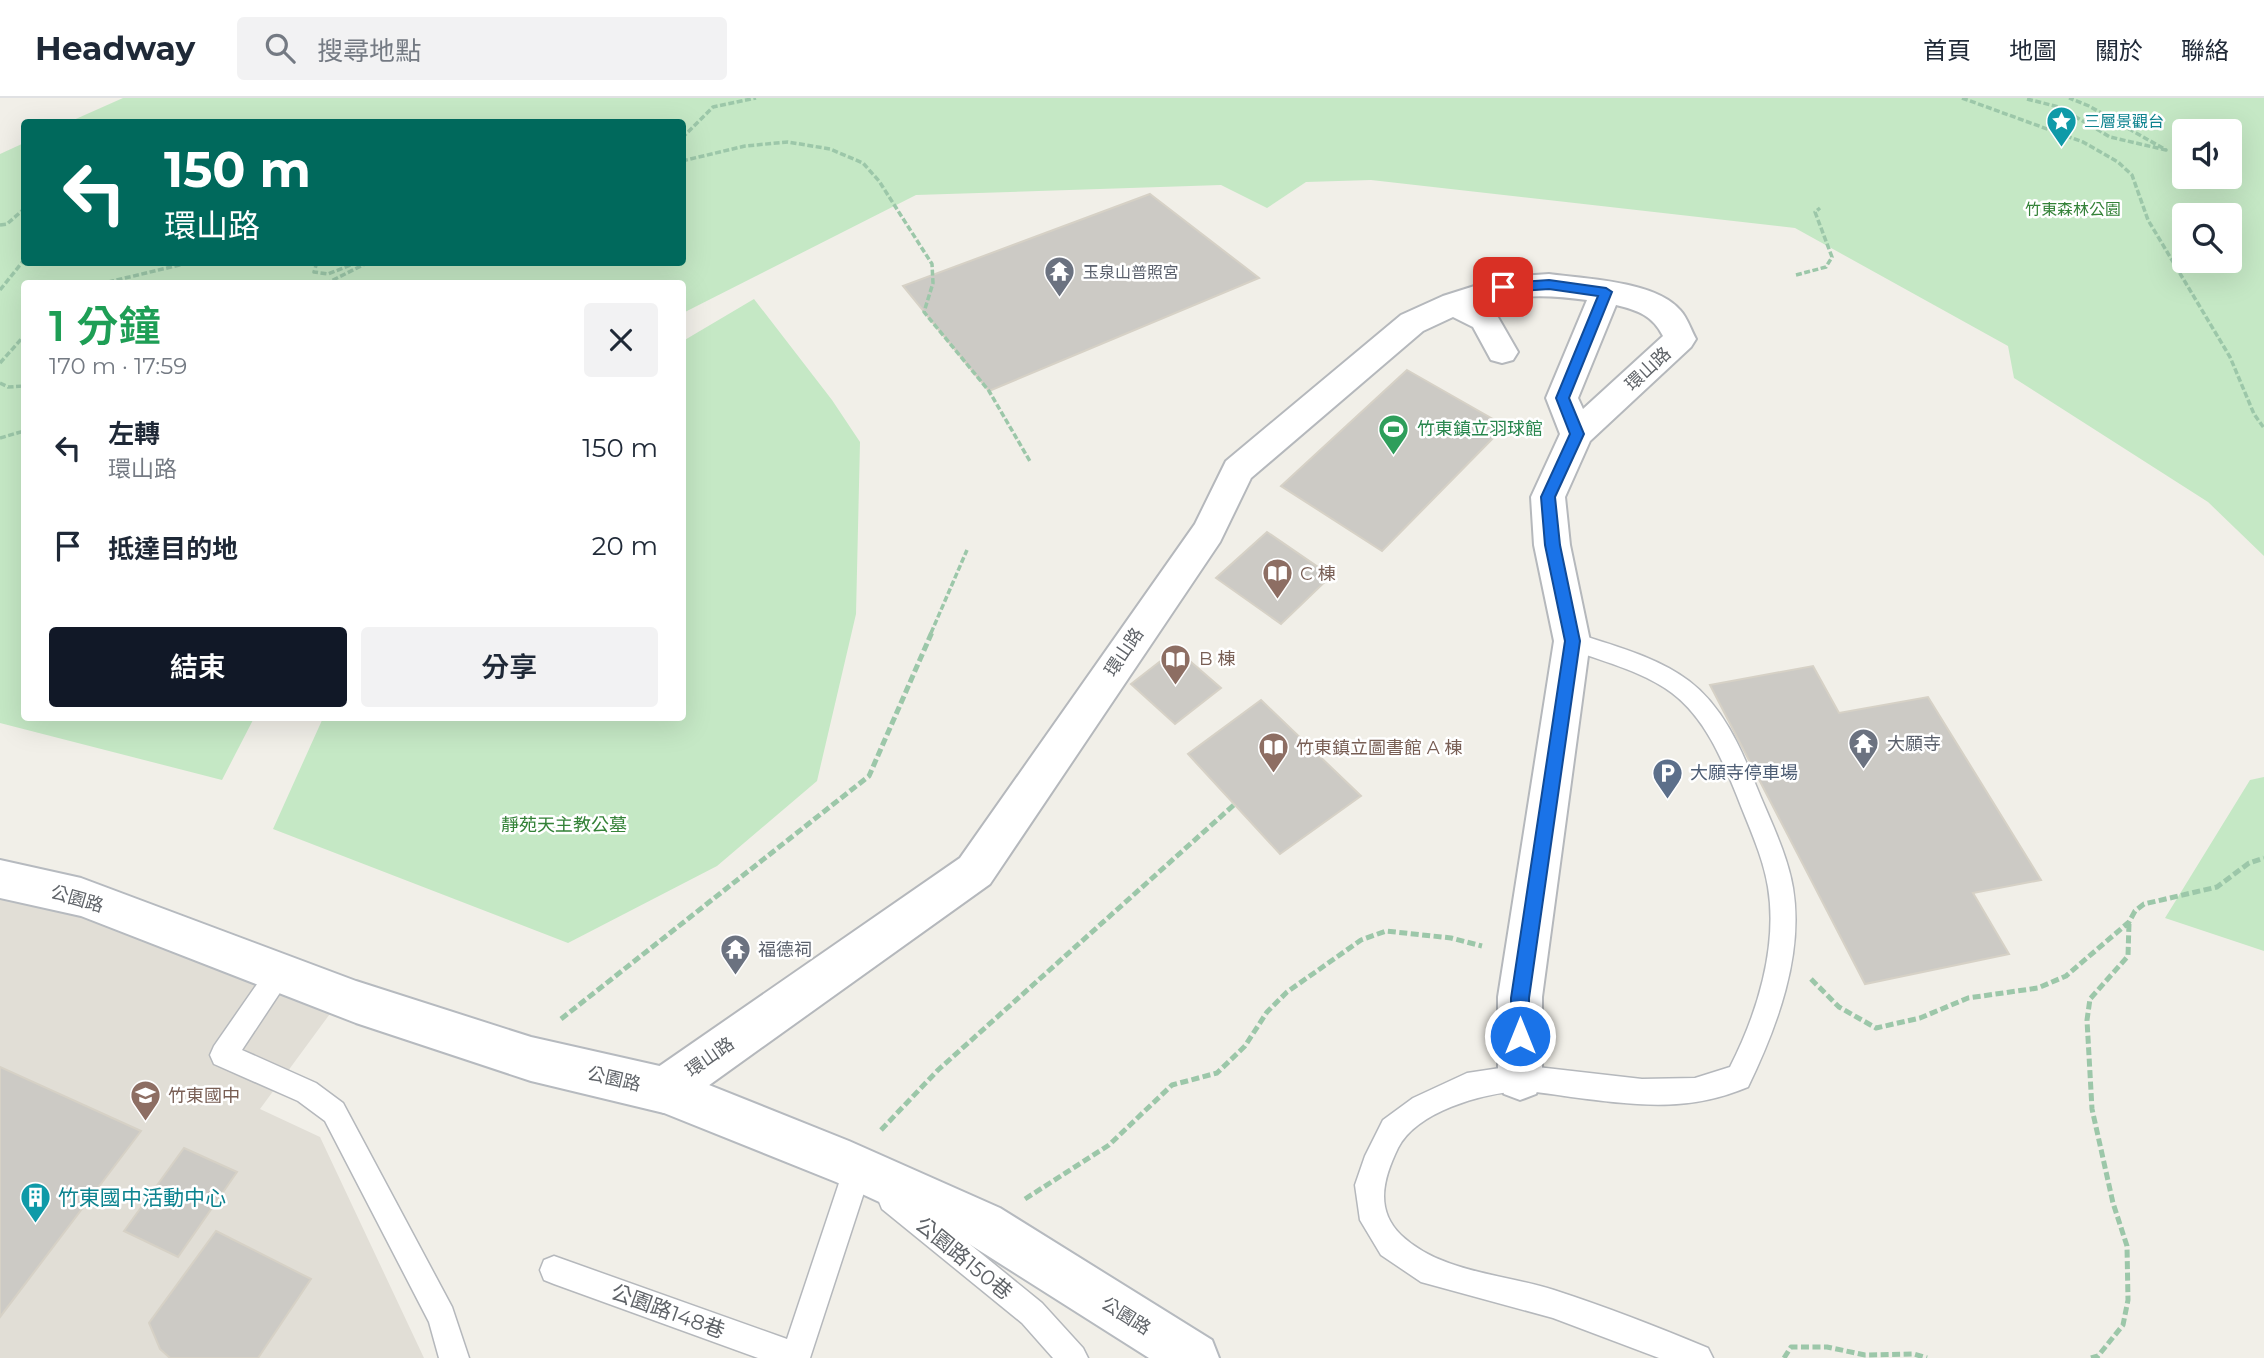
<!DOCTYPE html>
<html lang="zh-TW">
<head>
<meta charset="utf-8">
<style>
  body { margin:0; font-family:Montserrat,"Noto Sans TC",sans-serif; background:#f2f2f3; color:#1f2937; height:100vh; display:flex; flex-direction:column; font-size:26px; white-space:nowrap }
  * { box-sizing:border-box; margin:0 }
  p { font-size:23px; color:#747a83 }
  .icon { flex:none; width:38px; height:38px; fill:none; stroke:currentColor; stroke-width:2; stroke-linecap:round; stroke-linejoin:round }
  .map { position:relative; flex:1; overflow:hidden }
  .panel { position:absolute; left:21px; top:182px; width:665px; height:441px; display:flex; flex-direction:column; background:#fff; border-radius:7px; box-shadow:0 7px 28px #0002 }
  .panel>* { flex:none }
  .top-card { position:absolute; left:21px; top:21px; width:665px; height:147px; border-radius:7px; box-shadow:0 7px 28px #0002; background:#00695c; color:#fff; overflow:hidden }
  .fabs { position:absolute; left:2172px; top:21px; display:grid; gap:14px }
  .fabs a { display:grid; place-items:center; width:70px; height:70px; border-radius:7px; background:#fff; box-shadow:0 7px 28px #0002; font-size:35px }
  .pin { position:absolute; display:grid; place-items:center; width:60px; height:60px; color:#fff; margin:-30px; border-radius:14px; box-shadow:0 4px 10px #0006 }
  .me { position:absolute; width:77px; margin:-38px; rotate:0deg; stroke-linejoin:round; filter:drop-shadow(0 0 5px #0008) }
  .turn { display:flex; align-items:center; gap:24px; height:147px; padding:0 28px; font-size:32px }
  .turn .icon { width:91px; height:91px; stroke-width:2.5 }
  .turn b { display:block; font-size:49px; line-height:60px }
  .round { display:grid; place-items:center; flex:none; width:74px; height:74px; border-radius:7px; background:#f2f2f3 }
  .summary { display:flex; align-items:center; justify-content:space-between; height:119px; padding:0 28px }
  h1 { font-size:42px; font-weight:600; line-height:52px; color:#1e9e55 }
  .cta { display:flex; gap:14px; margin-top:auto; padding:14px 28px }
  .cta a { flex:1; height:80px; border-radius:7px; background:#111827; color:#fff; font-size:28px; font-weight:600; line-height:80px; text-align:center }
  .cta a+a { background:#f2f2f3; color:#1f2937 }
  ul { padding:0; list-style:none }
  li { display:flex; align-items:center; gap:21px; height:98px; padding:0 28px }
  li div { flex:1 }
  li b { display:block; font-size:26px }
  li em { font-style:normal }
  header { display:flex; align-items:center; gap:42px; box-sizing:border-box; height:98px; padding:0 35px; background:#fff; border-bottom:2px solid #e0e1e3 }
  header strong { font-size:33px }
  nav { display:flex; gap:38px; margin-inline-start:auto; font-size:24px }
  .search { width:490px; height:63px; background:#f2f2f3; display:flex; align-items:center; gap:18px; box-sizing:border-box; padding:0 24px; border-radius:7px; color:#747a83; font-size:26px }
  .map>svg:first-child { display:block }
</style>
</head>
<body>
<header>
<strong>Headway</strong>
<div class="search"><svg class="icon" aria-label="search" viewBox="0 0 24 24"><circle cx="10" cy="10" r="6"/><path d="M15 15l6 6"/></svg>搜尋地點</div>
<nav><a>首頁</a><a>地圖</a><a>關於</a><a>聯絡</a></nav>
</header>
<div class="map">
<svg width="2264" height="1260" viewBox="0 0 2264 1260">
  <rect width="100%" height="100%" fill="#f1efe8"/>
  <path fill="#e1ded6" d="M0,784l332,129 -72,98 60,28 104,221h-424z"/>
  <path fill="#c5e8c5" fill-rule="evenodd" d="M123,0h2141v458l-56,-54 -194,-124 -6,-32 -213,-118 -424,-48 -65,2 -39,26 -46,-23 -305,10 -233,118 -1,-29h-658v434h230l-32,62 -222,-57v-569l24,-11v119h658v-140h-613zM2184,33h46v46h-46zM2230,117v46h-46v-46z
    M754,201l78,101 28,42 -4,172 -39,167 -100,85 -149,77 -295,-114 50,-111h359l1,-377z
    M2264,679v174l-99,-33 85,-138z"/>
  <path fill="#cccac5" stroke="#d6d1c6" stroke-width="2" d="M1150,96l109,84 -270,113 -86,-105z
    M1407,272l98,56 -123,125 -101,-65z
    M1267,434l64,44 -50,48 -65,-46z
    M1176,551l45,39 -46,36 -44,-40z
    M1813,568l26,47 89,-16 113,183 -68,13 36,61 -144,30 -155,-299z
    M1261,602l100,96 -81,58 -92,-100z
    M0,969l141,64 -141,186z
    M184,1050l53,24 -59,85 -54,-26z
    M216,1133l95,48 -53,79h-88l-10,-9 -11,-26z"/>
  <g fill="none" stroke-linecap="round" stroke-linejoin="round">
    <defs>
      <path id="lane" d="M1572,534c39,13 84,24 117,49 33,25 51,65 66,102 13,33 32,69 38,105 11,67 -16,139 -45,199 -62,26 -112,18 -177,10 -17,-2 -35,-6 -52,-6 -38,3 -102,20 -121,57 -14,29 -24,61 3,87 40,38 104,39 153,55 52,17 104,37 154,58l5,10h-54l-106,-40 -132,-36 -40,-27 -21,-35 -5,-35 10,-29 18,-36 30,-22 54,-25 53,-8 122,14 53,-1 35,-11c27,-53 48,-120 38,-180 -5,-31 -20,-62 -31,-91 -15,-37 -32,-78 -65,-103 -31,-23 -72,-32 -108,-46l-3,-6 3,-6z
        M280,863l9,3 4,9 -51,77 74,33 27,20 109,204 17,51h-30l-10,-36 -104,-201 -27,-20 -84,-37 -4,-9 4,-9 57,-82z
        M857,1059l10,4 4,10 -61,187h-52l-204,-74 -10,-4 -4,-10 4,-10 10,-4 233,83 56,-168 4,-10z
        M892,1087l10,4 140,114 41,45 5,10h-35l-31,-35 -140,-114 -4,-10 4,-10z"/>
      <path id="street" d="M1549,176c37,5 106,7 131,36 7,7 11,20 16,29l-5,8 -101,94 -25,56 5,48 20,96 -48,356v81l-6,16 -16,6 -16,-6 -6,-16v-81l56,-356 -20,-96 -3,-48 29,-63 -14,-36 41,-98c-37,-5 -69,-7 -105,6l13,6 23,40 -5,8 -11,3 -11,-3 -18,-33 -20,-10 -30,14 -172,147 -31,64 -230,342 -310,222 -16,7 -16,-7 -7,-16 7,-16 312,-216 235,-334 31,-63 175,-146 42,-19 60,-19zM1616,207c22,5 37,11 47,31l-80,73 -5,-11z"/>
      <path id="secondary" d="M0,762l81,18 275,103 175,56 133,30 185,74 151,67 212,132 7,18h-70l-183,-116 -130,-60 -172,-69 -133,-32 -175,-58 -275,-107 -81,-18z"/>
    </defs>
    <use href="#lane" stroke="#b5b8bc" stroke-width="3"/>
    <use href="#street" stroke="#b5b8bc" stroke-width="4"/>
    <use href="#secondary" stroke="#b6babf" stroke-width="4"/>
    <path stroke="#9cc7a9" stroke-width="3.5" stroke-dasharray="6 2.5" stroke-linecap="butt" d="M1962,0l121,44 35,20 14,13 16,45 82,137 24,57 10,14
      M2027,1l32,8 51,30 56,13 -77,-44 -20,-8
      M682,40l31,-31 43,-9
      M682,63l63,-15 43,-4 42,7 33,14 16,18 53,83 1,19 -9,29 65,79 42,72
      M0,127l7,-1 17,-15
      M317,164l-3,10 14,2 30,-12
      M477,164h16
      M1796,177l30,-8 6,-10 -17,-45 5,-4
      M100,186l92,-22
      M325,186l44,-22
      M0,192l24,-30
      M0,265l24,-27
      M0,285l8,4 16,-1
      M0,340l24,-7
      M931,535l36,-83"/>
    <path stroke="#9cc7a9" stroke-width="5" stroke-dasharray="8 3.5" stroke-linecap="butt" d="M1811,881l28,28 37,21 44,-10 48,-20 70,-10 28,-12 63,-54 6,-11 9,-7 73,-17 32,-24 15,-5
      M561,921l308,-243 63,-144
      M881,1032l57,-60 298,-267
      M1025,1101l84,-54 63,-60 45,-12 28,-27 22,-34 20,-20 74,-52 25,-9 65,7 31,8
      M1784,1260l7,-11h36l38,8 49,-1 13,4
      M2091,1260l7,-2 25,-31 5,-25 -1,-54 -14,-43 -21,-94 -5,-89 3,-21 38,-43 1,-33"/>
    <use href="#lane" fill="#fff" fill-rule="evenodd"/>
    <use href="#street" fill="#fff" fill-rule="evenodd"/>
    <use href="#secondary" fill="#fff" fill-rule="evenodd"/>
  </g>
  <path fill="#1a73e8" stroke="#114b97" stroke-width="2" d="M1549,182l57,8 6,4 -43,106 15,36 -29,63 5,48 20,96 -51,357v38l-3,7 -6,2 -7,-2 -2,-7v-38l54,-357 -20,-96 -4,-48 29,-63 -14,-36 42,-102 -49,-7 -46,3 -6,-5 6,-4z"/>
  <defs>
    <symbol id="sight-pin" viewBox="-11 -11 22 30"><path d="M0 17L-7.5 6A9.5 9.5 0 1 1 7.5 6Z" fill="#0f9aa8" stroke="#fff"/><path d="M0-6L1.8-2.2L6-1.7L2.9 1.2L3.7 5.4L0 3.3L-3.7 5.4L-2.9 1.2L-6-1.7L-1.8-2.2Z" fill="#fff"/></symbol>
    <symbol id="temple-pin" viewBox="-11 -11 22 30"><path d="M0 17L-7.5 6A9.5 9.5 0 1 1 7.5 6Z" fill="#6b7280" stroke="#fff"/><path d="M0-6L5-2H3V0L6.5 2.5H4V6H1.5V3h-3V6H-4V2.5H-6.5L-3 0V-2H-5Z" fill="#fff"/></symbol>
    <symbol id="stadium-pin" viewBox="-11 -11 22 30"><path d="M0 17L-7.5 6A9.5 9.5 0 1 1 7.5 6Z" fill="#2e9e5b" stroke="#fff"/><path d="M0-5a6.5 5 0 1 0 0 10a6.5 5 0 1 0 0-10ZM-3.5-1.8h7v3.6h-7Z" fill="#fff"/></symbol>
    <symbol id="library-pin" viewBox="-11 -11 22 30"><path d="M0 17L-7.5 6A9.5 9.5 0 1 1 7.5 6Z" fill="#8d6e63" stroke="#fff"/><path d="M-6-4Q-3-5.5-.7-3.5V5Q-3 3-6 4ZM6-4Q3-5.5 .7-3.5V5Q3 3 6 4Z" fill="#fff"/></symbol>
    <symbol id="parking-pin" viewBox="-11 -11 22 30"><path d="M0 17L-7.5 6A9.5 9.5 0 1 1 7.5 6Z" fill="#5c6f8a" stroke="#fff"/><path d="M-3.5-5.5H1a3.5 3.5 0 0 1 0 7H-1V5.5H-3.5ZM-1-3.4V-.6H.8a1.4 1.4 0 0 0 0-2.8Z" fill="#fff"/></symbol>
    <symbol id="school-pin" viewBox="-11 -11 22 30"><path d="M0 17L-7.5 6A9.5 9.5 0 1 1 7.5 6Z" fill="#8d6e63" stroke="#fff"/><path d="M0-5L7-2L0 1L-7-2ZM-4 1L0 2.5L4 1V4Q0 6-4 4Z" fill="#fff"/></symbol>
    <symbol id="building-pin" viewBox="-11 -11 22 30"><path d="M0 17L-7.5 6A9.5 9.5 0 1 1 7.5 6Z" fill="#0f9aa8" stroke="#fff"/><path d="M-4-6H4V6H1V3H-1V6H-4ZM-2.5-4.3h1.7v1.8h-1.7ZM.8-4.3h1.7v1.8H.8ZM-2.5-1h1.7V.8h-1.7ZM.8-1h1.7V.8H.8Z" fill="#fff"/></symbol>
  </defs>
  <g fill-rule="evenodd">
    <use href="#sight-pin" x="2044" y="6" width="35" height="47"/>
    <use href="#temple-pin" x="1042" y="156" width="35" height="47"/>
    <use href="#stadium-pin" x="1376" y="314" width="35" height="47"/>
    <use href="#library-pin" x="1260" y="458" width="35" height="47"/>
    <use href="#library-pin" x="1158" y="544" width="35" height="47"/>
    <use href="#temple-pin" x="1846" y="628" width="35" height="47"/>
    <use href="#library-pin" x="1256" y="632" width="35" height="47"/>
    <use href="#parking-pin" x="1650" y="658" width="35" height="47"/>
    <use href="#temple-pin" x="718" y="834" width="35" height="47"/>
    <use href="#school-pin" x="128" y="980" width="35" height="47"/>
    <use href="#building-pin" x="18" y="1082" width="35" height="47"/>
  </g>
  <g text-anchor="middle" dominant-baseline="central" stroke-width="5" stroke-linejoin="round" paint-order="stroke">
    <g font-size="16" fill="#0d838f" stroke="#fff" text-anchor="start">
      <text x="2084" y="23">三層景觀台</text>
    </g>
    <g font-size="16" fill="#348238" stroke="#fff">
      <text x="2073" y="111">竹東森林公園</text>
    </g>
    <g font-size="16" fill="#5b616d" stroke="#fff" text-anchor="start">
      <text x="1083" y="174">玉泉山普照宮</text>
    </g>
    <g font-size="18" fill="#5f6368" stroke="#fff">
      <text transform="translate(1648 271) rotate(-43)">環山路</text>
      <text transform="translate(1124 554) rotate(-56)">環山路</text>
      <text transform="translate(77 801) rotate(16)">公園路</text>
      <text transform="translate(710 959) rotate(-35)">環山路</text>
      <text transform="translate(614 981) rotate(13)">公園路</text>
      <text transform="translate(1126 1218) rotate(32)">公園路</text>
    </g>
    <g font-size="18" fill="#27864d" stroke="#fff" text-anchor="start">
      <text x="1417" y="331">竹東鎮立羽球館</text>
    </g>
    <g font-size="18" fill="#785e54" stroke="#fff" text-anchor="start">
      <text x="1300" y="476">C 棟</text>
      <text x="1199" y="561">B 棟</text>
      <text x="1296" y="650">竹東鎮立圖書館 A 棟</text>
      <text x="168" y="998">竹東國中</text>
    </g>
    <g font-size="18" fill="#5b616d" stroke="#fff" text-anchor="start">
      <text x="1887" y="646">大願寺</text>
      <text x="758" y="852">福德祠</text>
    </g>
    <g font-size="18" fill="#4e5e75" stroke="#fff" text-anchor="start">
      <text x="1690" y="675">大願寺停車場</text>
    </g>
    <g font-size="18" fill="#348238" stroke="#fff">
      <text x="564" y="727">靜苑天主教公墓</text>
    </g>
    <g font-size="21" fill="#0d838f" stroke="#fff" text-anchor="start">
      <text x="58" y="1099">竹東國中活動中心</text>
    </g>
    <g font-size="21" fill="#5f6368" stroke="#fff">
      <text transform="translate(964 1160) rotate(39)">公園路150巷</text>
      <text transform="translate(668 1213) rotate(20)">公園路148巷</text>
    </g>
  </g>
</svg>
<div class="fabs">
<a><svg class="icon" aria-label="sound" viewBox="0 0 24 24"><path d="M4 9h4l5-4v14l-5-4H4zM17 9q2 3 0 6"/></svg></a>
<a><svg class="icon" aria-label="search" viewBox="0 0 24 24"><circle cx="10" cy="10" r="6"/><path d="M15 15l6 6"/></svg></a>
</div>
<div class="pin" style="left:1503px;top:189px;background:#d93025"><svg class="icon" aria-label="arrive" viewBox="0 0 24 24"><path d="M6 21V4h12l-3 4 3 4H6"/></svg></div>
<svg class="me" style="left:1520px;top:938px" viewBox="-20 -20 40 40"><circle r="17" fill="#1a73e8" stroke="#fff" stroke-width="3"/><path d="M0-11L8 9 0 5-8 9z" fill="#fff"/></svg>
<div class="top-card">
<div class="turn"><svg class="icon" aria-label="left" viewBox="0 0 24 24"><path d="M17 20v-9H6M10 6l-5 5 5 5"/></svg><div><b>150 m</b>環山路</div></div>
</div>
<section class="panel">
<div class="summary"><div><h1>1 分鐘</h1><p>170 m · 17:59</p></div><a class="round"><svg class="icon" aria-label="close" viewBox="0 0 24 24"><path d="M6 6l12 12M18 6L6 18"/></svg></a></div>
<ul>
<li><svg class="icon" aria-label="left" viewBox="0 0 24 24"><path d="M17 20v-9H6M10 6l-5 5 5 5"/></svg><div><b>左轉</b><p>環山路</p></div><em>150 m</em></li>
<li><svg class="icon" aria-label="arrive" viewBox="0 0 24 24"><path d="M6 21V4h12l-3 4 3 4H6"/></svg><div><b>抵達目的地</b></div><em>20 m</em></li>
</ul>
<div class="cta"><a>結束</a><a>分享</a></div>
</section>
</div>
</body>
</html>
